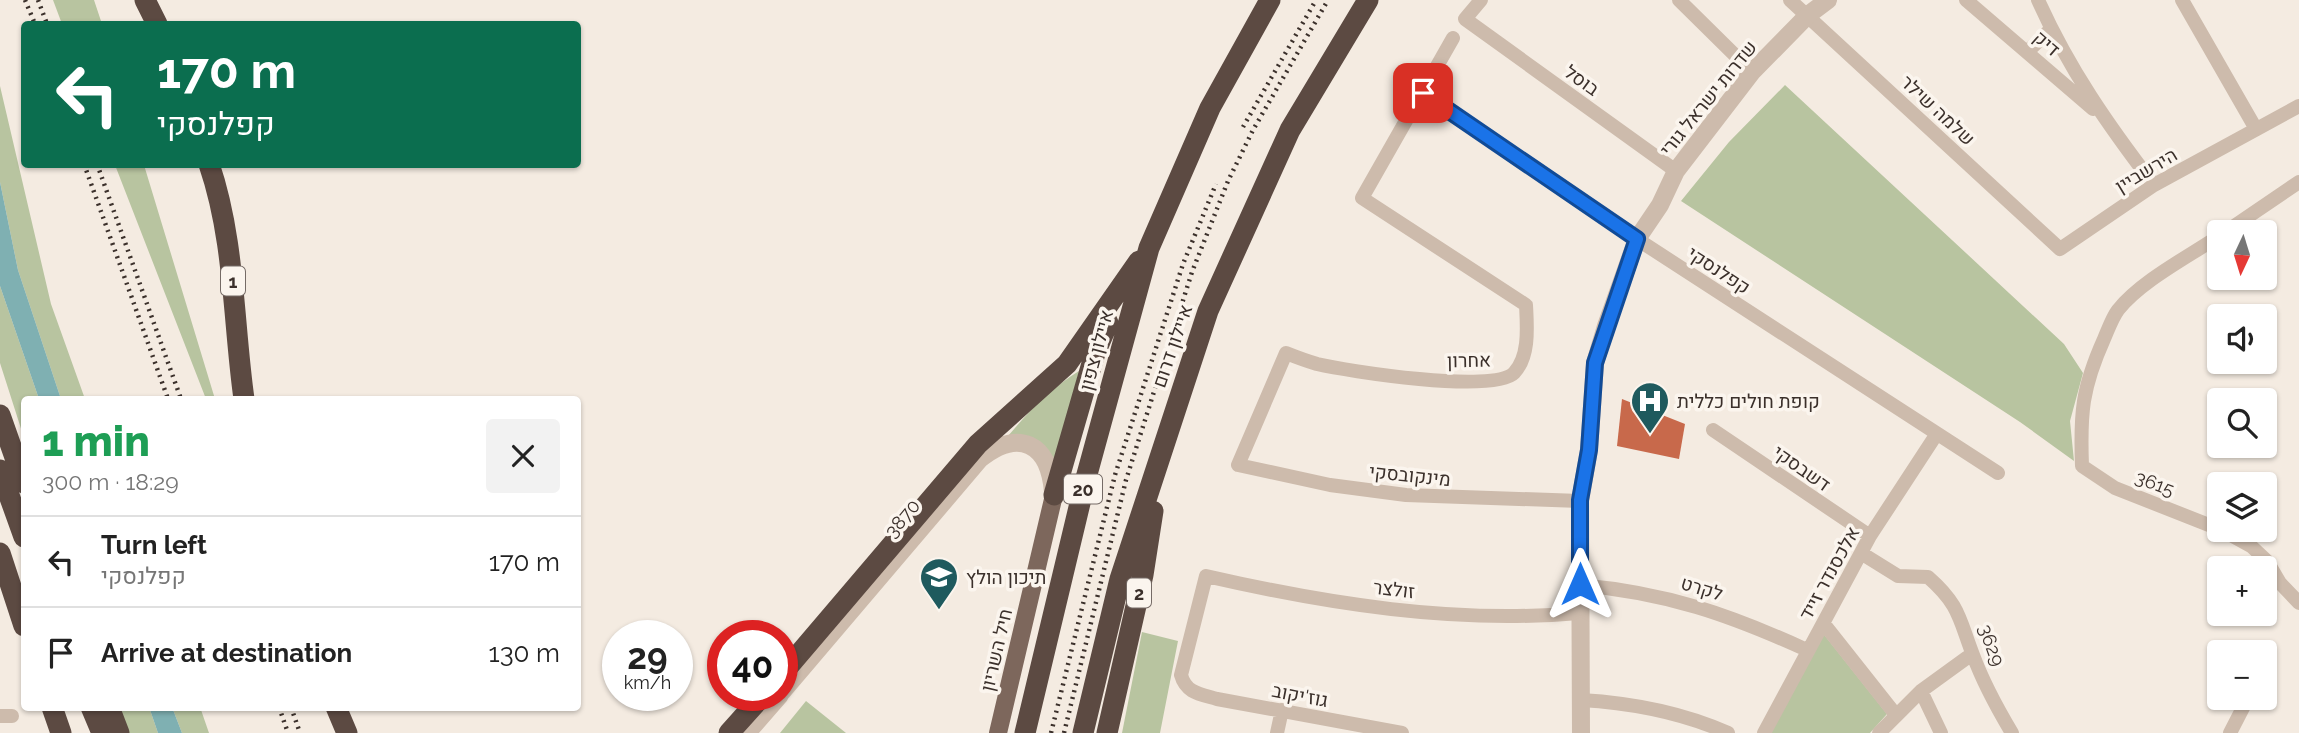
<!DOCTYPE html>
<html lang="en">
<head>
<meta charset="utf-8">
<style>
  body { margin:0; font-family:Raleway,Heebo,sans-serif; background:#f2f2f2; color:#222; height:100vh; display:flex; flex-direction:column; font-size:26px; white-space:nowrap }
  * { box-sizing:border-box; margin:0 }
  p { font-size:23px; color:#767676 }
  .icon { flex:none; width:38px; height:38px; fill:none; stroke:currentColor; stroke-width:2; stroke-linecap:round; stroke-linejoin:round }
  .map { position:relative; flex:1; overflow:hidden }
  .panel { position:absolute; left:21px; top:396px; width:560px; height:315px; display:flex; flex-direction:column; background:#fff; border-radius:7px; box-shadow:0 2px 5px #0004 }
  .panel>* { flex:none }
  .guide { position:absolute; left:21px; top:21px; width:560px; height:147px; border-radius:7px; box-shadow:0 2px 5px #0004; background:#0b6e4f; color:#fff; overflow:hidden }
  .needle { width:46px; rotate:184deg }
  .tools { position:absolute; left:2207px; top:220px; display:grid; gap:14px }
  .tools a { display:grid; place-items:center; width:70px; height:70px; border-radius:7px; background:#fff; box-shadow:0 2px 5px #0004; font-size:35px }
  .speed { position:absolute; left:602px; top:620px; display:flex; gap:14px; font-size:35px; font-weight:700; text-align:center }
  .speed>* { display:grid; place-content:center; width:91px; height:91px; border-radius:50%; background:#fff; box-shadow:0 2px 5px #0004; line-height:1 }
  .speed small { font-size:18px; font-weight:400 }
  .speed .limit { border:10px solid #d22; background:#fff; color:#111 }
  .pin { position:absolute; display:grid; place-items:center; width:60px; height:60px; color:#fff; margin:-30px; border-radius:14px; box-shadow:0 4px 10px #0006 }
  .me { position:absolute; width:77px; margin:-38px; rotate:0deg; stroke-linejoin:round; filter:drop-shadow(0 0 5px #0008) }
  .turn { display:flex; align-items:center; gap:24px; height:147px; padding:0 21px; font-size:32px }
  .turn .icon { width:91px; height:91px; stroke-width:2.5 }
  .turn b { display:block; font-size:49px; line-height:60px }
  .round { display:grid; place-items:center; flex:none; width:74px; height:74px; border-radius:7px; background:#f2f2f2 }
  .overview { display:flex; align-items:center; justify-content:space-between; height:119px; padding:0 21px }
  h1 { font-size:42px; font-weight:800; line-height:52px; color:#1e9e55 }
  ul { padding:0; list-style:none }
  li { display:flex; align-items:center; gap:21px; height:91px; padding:0 21px; border-top:2px solid #e0e0e0 }
  li div { flex:1 }
  li b { display:block; font-size:26px }
  li em { font-style:normal }
  .map>svg:first-child { display:block }
</style>
</head>
<body>
<div class="map">
<svg width="2299" height="733" viewBox="0 0 2299 733">
  <rect width="100%" height="100%" fill="#f4ebe1"/>
  <path fill="#b8c4a0" d="M53,0h41l8,24h-40z
    M1785,85l279,259 19,29 -13,48 4,40 -54,-39 -339,-221 48,-59z
    M0,86l51,218 34,95h-24l-43,-129 -18,-88z
    M115,165h29l71,234h-9z
    M0,286l39,113h-15v39l-24,-75z
    M1079,371l-24,94 -47,-29c22,-26 42,-47 71,-65z
    M1142,632l36,9 -18,92h-38z
    M1822,632l65,82 -17,19h-103z
    M806,701l40,32h-66z
    M116,707h33l9,26h-32z
    M172,707h28l9,26h-27z"/>
  <path fill="#7fb0b2" d="M0,182l18,88 43,129h-22l-39,-113z
    M149,707h23l10,26h-24z"/>
  <path fill="#c8694b" d="M1622,399l63,25 -6,35 -62,-13z"/>
  <g fill="none" stroke-linecap="round" stroke-linejoin="round">
    <path stroke="#cdbbac" stroke-width="14" d="M1481,0l-16,19 211,152
      M1679,0l73,72
      M1790,0l270,249 94,-64 145,-79
      M1966,0l127,109
      M2038,0c31,69 70,125 116,185
      M2182,0l74,129
      M1453,38l-91,160 164,107c1,21 4,51 -12,68 -20,21 -167,-2 -197,-9 -10,-3 -21,-7 -31,-11l-48,112 92,20 76,10 174,6
      M2027,52l24,-23
      M1423,93l206,141 369,239
      M2224,233l75,-51
      M2219,236c-31,21 -78,45 -101,74 -6,8 -10,20 -14,29 -22,49 -24,74 -22,127l33,22 104,41
      M1713,430l157,106
      M2222,530l29,16 16,15 13,22 19,20
      M1861,553l37,23 30,1c32,28 31,42 45,78 10,27 24,53 39,78
      M1580,585c87,8 148,29 227,65
      M1824,624l72,91
      M1921,691l20,42
      M1581,700c51,3 100,12 147,33
      M0,716h12
      M1277,733l5,-23
      M1402,733l-185,-34c-17,-5 -31,-6 -36,-24l25,-99c122,28 248,48 373,37
      M1764,733l106,-197 66,-101
      M1879,733l42,-42 51,-37
      M2230,733l18,-35"/>
    <path stroke="#cdbbac" stroke-width="18" d="M782,692l198,-233c39,-31 69,-16 73,33
      M747,733l33,-38
      M1581,733l-1,-232 9,-51 6,-87 11,-37 31,-87 23,-34 16,-34 76,-99 56,-57 20,-15"/>
    <path stroke="#7d675c" stroke-width="18" d="M998,733l56,-238"/>
    <path stroke="#5c4a42" stroke-width="21" d="M145,0l12,24
      M209,164c26,76 24,157 35,235
      M0,415l24,68
      M0,470l24,67
      M1054,495l41,-142 13,-30
      M0,553l24,73
      M782,674l196,-230 89,-80 72,-103
      M52,707l9,26
      M91,707l11,26
      M109,707l10,26
      M336,707l11,26
      M729,733l34,-38
      M1025,733l61,-255 63,-230 61,-140 60,-108
      M1083,733l37,-154 88,-268 82,-181 78,-130
      M1107,733l36,-158 10,-64"/>
    <path stroke="#3b302b" stroke-width="4.5" stroke-dasharray="2 5" stroke-linecap="butt" d="M25,0l10,24
      M38,0l9,24
      M1243,127l73,-127
      M84,164l84,235
      M97,164l84,235
      M279,707l9,26
      M291,707l9,26
      M1051,733l64,-258 68,-211 33,-80
      M1064,733l62,-253 66,-208 36,-91 25,-51 75,-130"/>
  </g>
  <g fill="none" stroke-linecap="round" stroke-linejoin="round">
    <defs>
      <path id="route" d="M1423,93l214,146 -42,124 -6,87 -9,50v84"/>
    </defs>
    <use href="#route" stroke="#114b97" stroke-width="18"/>
    <use href="#route" stroke="#1a73e8" stroke-width="12"/>
  </g>
  <defs>
    <symbol id="hospital-pin" viewBox="-11 -11 22 30"><path d="M0 17L-7.5 6A9.5 9.5 0 1 1 7.5 6Z" fill="#1f5a5e" stroke="#fbf5ee"/><path d="M-5-5h3v3.5h4V-5h3V5h-3V1.5h-4V5h-3Z" fill="#fff"/></symbol>
    <symbol id="school-pin" viewBox="-11 -11 22 30"><path d="M0 17L-7.5 6A9.5 9.5 0 1 1 7.5 6Z" fill="#1f5a5e" stroke="#fbf5ee"/><path d="M0-5L7-2L0 1L-7-2ZM-4 1L0 2.5L4 1V4Q0 6-4 4Z" fill="#fff"/></symbol>
  </defs>
  <g fill-rule="evenodd">
    <use href="#hospital-pin" x="1628" y="379" width="44" height="60"/>
    <use href="#school-pin" x="917" y="555" width="44" height="60"/>
  </g>
  <g text-anchor="middle" dominant-baseline="central" stroke-width="7" stroke-linejoin="round" paint-order="stroke">
    <g fill="#fbf5ee" stroke="#756b66" stroke-width="2">
      <rect x="221" y="266.5" width="24" height="29" rx="5"/>
      <rect x="1064" y="474.5" width="38" height="29" rx="5"/>
      <rect x="1127" y="578.5" width="24" height="29" rx="5"/>
    </g>
    <g font-size="18" font-weight="bold" fill="#3b302b">
      <text x="233" y="281">1</text>
      <text x="1083" y="489">20</text>
      <text x="1139" y="593">2</text>
    </g>
    <g font-size="19" fill="#3b302b" stroke="#fbf5ee">
      <text transform="translate(2047 43) rotate(41)">דיק</text>
      <text transform="translate(1582 80) rotate(36)">בוסל</text>
      <text transform="translate(1708 98) rotate(-51)">שדרות ישראל גורי</text>
      <text transform="translate(1938 110) rotate(43)">שלמה שילר</text>
      <text transform="translate(2146 170) rotate(-31)">הירשביין</text>
      <text transform="translate(1719 270) rotate(33)">קפלנסקי</text>
      <text transform="translate(1172 346) rotate(-71)">איילון דרום</text>
      <text transform="translate(1096 350) rotate(-75)">איילון צפון</text>
      <text transform="translate(1469 360) rotate(-1)">אחרון</text>
      <text transform="translate(1802 468) rotate(35)">דשבסקי</text>
      <text transform="translate(1410 475) rotate(6)">מינקובסקי</text>
      <text transform="translate(2155 483) rotate(21)">3615</text>
      <text transform="translate(902 518) rotate(-50)">3870</text>
      <text transform="translate(1829 573) rotate(-61)">אלכסנדר זייד</text>
      <text transform="translate(1702 588) rotate(17)">לקרט</text>
      <text transform="translate(1394 589) rotate(7)">זולצר</text>
      <text transform="translate(1992 645) rotate(70)">3629</text>
      <text transform="translate(996 650) rotate(-77)">חיל השריון</text>
      <text transform="translate(1300 695) rotate(11)">גוז'יקוב</text>
    </g>
    <g font-size="19" fill="#3b302b" stroke="#fbf5ee" text-anchor="start">
      <text x="1677" y="401">קופת חולים כללית</text>
      <text x="966" y="577">תיכון הולץ</text>
    </g>
  </g>
</svg>
<div class="tools">
<a><svg class="needle" viewBox="-14 -14 28 28"><path d="M0-13l5 13h-10z" fill="#e53935"/><path d="M0 13l5-13h-10z" fill="#767676"/></svg></a>
<a><svg class="icon" aria-label="sound" viewBox="0 0 24 24"><path d="M4 9h4l5-4v14l-5-4H4zM17 9q2 3 0 6"/></svg></a>
<a><svg class="icon" aria-label="search" viewBox="0 0 24 24"><circle cx="10" cy="10" r="6"/><path d="M15 15l6 6"/></svg></a>
<a><svg class="icon" aria-label="layers" viewBox="0 0 24 24"><path d="M12 4l9 5-9 5-9-5zM3 14l9 5 9-5"/></svg></a>
<a>+</a>
<a>−</a>
</div>
<div class="speed"><div>29<small>km/h</small></div><div class="limit">40</div></div>
<div class="pin" style="left:1423px;top:93px;background:#d93025"><svg class="icon" aria-label="arrive" viewBox="0 0 24 24"><path d="M6 21V4h12l-3 4 3 4H6"/></svg></div>
<svg class="me" style="left:1580px;top:584px" viewBox="-20 -20 40 40"><path d="M0-17L14 15 0 8-14 15z" fill="#1a73e8" stroke="#fff" stroke-width="4"/></svg>
<div class="guide">
<div class="turn"><svg class="icon" aria-label="left" viewBox="0 0 24 24"><path d="M17 20v-9H6M10 6l-5 5 5 5"/></svg><div><b>170 m</b>קפלנסקי</div></div>
</div>
<section class="panel">
<div class="overview"><div><h1>1 min</h1><p>300 m · 18:29</p></div><a class="round"><svg class="icon" aria-label="close" viewBox="0 0 24 24"><path d="M6 6l12 12M18 6L6 18"/></svg></a></div>
<ul>
<li><svg class="icon" aria-label="left" viewBox="0 0 24 24"><path d="M17 20v-9H6M10 6l-5 5 5 5"/></svg><div><b>Turn left</b><p>קפלנסקי</p></div><em>170 m</em></li>
<li><svg class="icon" aria-label="arrive" viewBox="0 0 24 24"><path d="M6 21V4h12l-3 4 3 4H6"/></svg><div><b>Arrive at destination</b></div><em>130 m</em></li>
</ul>
</section>
</div>
</body>
</html>
